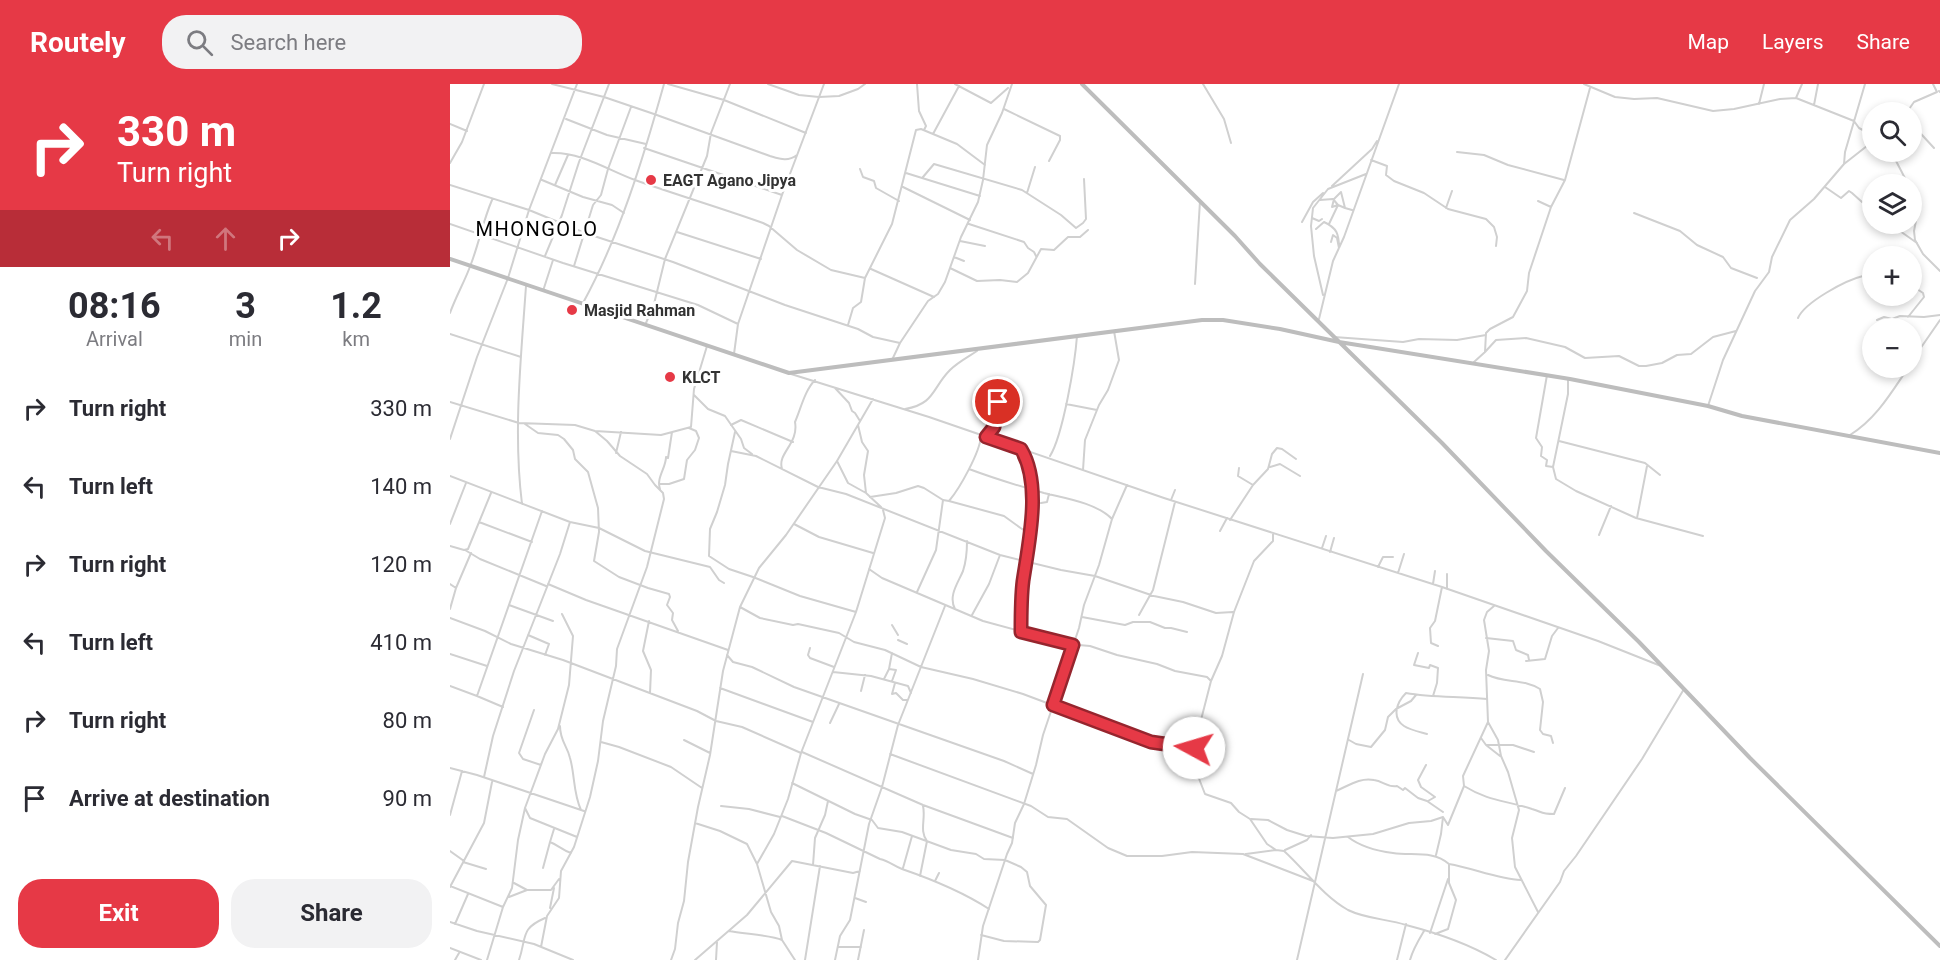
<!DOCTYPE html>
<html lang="en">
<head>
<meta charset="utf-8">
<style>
  body { margin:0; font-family:Roboto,sans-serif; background:#f2f2f3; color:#2b2b33; height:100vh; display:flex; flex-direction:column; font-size:22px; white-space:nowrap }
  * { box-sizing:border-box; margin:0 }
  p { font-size:20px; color:#7c7c81 }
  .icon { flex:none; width:33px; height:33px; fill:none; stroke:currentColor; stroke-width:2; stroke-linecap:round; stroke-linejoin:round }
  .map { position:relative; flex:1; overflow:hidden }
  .drawer { display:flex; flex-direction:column; background:#fff; width:450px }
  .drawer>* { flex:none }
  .top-card { background:#e63946; color:#fff; overflow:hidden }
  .fabs { position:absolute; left:1412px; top:18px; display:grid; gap:12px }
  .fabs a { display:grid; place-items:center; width:60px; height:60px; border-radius:50%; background:#fff; box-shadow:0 3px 9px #0003; font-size:30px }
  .pin { position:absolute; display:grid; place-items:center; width:51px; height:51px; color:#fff; margin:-26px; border:3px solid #fff; border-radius:50%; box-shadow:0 2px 6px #0007 }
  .me { position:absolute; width:66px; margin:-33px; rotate:276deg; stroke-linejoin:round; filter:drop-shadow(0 0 4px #0008) }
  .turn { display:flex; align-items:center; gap:21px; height:126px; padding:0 18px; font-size:27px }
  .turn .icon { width:78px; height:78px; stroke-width:2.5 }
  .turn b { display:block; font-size:42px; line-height:51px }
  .lanes { display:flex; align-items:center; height:57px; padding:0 18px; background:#0003; justify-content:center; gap:30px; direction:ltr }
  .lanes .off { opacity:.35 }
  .eta { display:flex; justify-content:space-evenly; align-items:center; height:102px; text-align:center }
  .eta b { font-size:36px; font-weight:700; line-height:42px }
  .action { display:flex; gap:12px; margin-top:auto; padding:12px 18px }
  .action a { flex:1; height:69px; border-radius:24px; background:#e63946; color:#fff; font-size:24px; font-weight:700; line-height:69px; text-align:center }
  .action a+a { background:#f2f2f3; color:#2b2b33 }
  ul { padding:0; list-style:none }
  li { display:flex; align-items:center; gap:18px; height:78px; padding:0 18px }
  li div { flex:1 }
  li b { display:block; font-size:22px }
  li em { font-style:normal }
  header { display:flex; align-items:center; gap:36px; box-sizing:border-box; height:84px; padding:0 30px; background:#e63946; color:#fff }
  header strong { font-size:28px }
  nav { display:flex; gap:33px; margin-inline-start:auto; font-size:21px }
  .search { width:420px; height:54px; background:#f2f2f3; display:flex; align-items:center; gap:15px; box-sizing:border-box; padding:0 21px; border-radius:24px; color:#7c7c81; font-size:22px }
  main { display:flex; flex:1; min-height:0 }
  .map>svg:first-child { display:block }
</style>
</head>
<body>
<header>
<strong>Routely</strong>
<div class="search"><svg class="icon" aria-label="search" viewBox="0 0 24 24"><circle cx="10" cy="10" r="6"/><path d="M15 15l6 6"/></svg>Search here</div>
<nav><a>Map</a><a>Layers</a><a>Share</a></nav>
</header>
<main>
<section class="drawer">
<div class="top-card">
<div class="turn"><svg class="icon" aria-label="right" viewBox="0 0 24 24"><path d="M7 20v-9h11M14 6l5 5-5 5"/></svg><div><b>330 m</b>Turn right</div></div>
<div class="lanes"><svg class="icon off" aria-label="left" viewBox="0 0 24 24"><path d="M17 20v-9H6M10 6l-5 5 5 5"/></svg><svg class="icon off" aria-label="ahead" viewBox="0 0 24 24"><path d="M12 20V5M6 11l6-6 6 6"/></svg><svg class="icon" aria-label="right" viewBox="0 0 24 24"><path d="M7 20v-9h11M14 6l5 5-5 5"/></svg></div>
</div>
<div class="eta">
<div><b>08:16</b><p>Arrival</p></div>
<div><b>3</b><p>min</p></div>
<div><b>1.2</b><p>km</p></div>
</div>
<ul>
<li><svg class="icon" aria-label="right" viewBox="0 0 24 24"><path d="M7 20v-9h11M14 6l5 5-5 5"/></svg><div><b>Turn right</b></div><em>330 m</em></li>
<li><svg class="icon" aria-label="left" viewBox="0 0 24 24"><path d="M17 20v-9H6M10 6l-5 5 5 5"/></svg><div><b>Turn left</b></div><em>140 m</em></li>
<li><svg class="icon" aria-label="right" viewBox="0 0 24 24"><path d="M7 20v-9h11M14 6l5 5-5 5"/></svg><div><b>Turn right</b></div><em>120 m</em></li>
<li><svg class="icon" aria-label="left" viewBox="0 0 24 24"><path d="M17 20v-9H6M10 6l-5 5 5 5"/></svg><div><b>Turn left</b></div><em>410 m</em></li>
<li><svg class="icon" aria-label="right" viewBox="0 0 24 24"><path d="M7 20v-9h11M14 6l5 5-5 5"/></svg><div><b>Turn right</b></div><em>80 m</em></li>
<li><svg class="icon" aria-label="arrive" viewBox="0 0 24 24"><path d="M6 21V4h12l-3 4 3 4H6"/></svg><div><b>Arrive at destination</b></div><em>90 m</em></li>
</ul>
<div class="action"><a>Exit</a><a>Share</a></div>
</section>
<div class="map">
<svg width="1490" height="876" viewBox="0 0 1490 876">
  <rect width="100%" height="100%" fill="#fff"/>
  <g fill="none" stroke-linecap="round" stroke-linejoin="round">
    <path stroke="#d0d0d0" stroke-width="2" d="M102,0l52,13 50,17 116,42c10,3 18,6 27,-1
      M218,0l56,16 82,33
      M318,0l31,11 20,2 20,-1 19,-7 7,-5
      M467,0l2,27 7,15 -2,4
      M505,0l36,19 17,-15
      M753,0l21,35 7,24
      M1134,0l31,13 19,2 23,-1 56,13 21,-2 46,-10 16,-1
      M1352,0l-6,14 58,23 5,7 13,7
      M1489,7l1,1
      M1309,20l5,-20
      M1364,21l4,-21
      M554,25l56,27v4l-11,21
      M1457,28l7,-10 23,-10 -4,-8
      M116,35l41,16 39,9
      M1461,39l23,25
      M0,40l17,7
      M483,50l26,-48
      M194,64l138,47
      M1007,68l27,3 24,10 56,15
      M1438,68l7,7 13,25
      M102,69c29,-1 56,17 83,27 42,15 86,28 128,43l6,3 28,24 34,20 34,8
      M921,76l16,6 -1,9 8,6 30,12 24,16 38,10 8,8 3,10 -1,9
      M0,79l12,-21 22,-58
      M1394,80l1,-12 20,-68
      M410,85l3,8 11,4 2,7 23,13
      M456,89l74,23
      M473,93l11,-13 88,26 39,25 15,13 7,-5 3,-4 -2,-40
      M92,96l41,17 29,8 12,8
      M0,101l79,25 56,23 88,29 112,43 73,24 15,8 27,6
      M105,101l13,-30
      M882,102l40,-37 5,-8
      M453,103l67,33
      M1375,103l16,11 8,-7 3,2 20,18
      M1461,104l8,17 -5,26 1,9 8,14 17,17
      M577,109l8,-26
      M870,116l13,-1 5,6 -9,19
      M1088,117l13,6 14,-27 25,-92
      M895,124l-7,-3 -6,2 2,-8 7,-7 4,16 7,2
      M996,124l6,-17
      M1184,129l46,18 17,14 26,12 8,11 26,10
      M862,134l7,3 3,-2
      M852,138l11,-20 10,-9
      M0,140l113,39 135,42 40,19
      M519,140l55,18 4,6 6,4 2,4
      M1440,140l27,19
      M866,145l8,-7c13,6 15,12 15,26l-2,-10 -4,-3 -2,7
      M227,148l84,27
      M510,157l25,5
      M95,172l17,-41 17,-53 30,-78
      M504,173l10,4
      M124,182l19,-61 8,-10 7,-26 23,-62
      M500,184l27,13 23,-1 17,2 11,-9 13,-24 13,1 14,-13h12l8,-7
      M421,185l63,28
      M745,200l5,-83
      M93,207l10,-31
      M873,211l-9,-39 -3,-30 2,-18 15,-19 38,-15
      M133,219c37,-68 60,-144 81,-219
      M0,229c6,-17 15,-32 21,-49 8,-21 12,-43 21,-64
      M1458,233l16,-20 -1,-4 -12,-8
      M1348,234c7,-16 48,-38 65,-42l4,-11 5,-6
      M869,235l14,-58 11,-24 55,-153
      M1427,236l7,-3 8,2 8,-3 24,1 16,-2
      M196,239l8,-19 11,-45 42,-103 4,-23 19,-49
      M398,241l5,-17 8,-6 4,-24 27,-54 24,-94 5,-1 36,15 28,21
      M0,250l71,23
      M884,253l69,5 16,-3 38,1 29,-5
      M1035,268l11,-12 30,-2 39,9 20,11 34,-2 20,10h7l16,-3 15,-8 14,-1 22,-17 23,-6
      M284,270l4,-30 44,-129 42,-111
      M442,276l8,-17 28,-42 10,-7 7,-12 16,-45 17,-35 5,-22 4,-35 15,-32 10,-29
      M1024,278l11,-10 1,-19 4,-4 23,-12 14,-26 2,-18 22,-66
      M1461,278l29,-42
      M341,290l138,43 235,81 278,89 156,54 63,25
      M1097,291l-11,63 6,9 -1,9 6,4 -1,6 7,1
      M1118,295v15l-15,73 3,12 20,12 60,27 67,18
      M385,304l14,15 3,8 3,2 5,8
      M244,311l14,14 17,7 16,23 3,9 8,6
      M0,318l69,21 56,2 20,6 66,4 30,-8 3,-38 13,-43
      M616,320l31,6
      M1258,322l15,-46 32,-69 14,-19 3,-15 18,-37 24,-21 30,-35 28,-22
      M455,325c30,-5 27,-21 45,-39 8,-8 18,-13 27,-19
      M75,340l13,9 20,2 6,4 9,11 2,9 13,13 10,36 1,24 -5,29 25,16 29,11 21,6 1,3 -3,8 6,8 -1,7 6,11
      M281,341l10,-5 52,22
      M408,341l4,17 6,9 -4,24 2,18
      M285,348l-7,32 -3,21 -8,27 -7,17 -1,27 20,13 24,8 47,19 56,16
      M1400,351c26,-16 41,-42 58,-67
      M536,353l8,-10 5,-21 -5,-13
      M0,355l27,-82 31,-79 21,-68 48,-126
      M1109,357l86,22 15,12
      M571,365c21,36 8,92 2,132 -2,16 -2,34 -2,51
      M281,367l25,5 62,31 28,7 154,61 61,15 34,6 59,20 29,6 33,11 17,-1
      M166,369l5,-21
      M600,372c13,-21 25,-93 27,-120
      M387,377l11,22 18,10 15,14
      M820,383l10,-3 20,12
      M789,384l-1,8 15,9
      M332,385c-5,-16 17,-25 13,-47 6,-14 10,-32 20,-42
      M519,385c24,9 50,17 75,24 20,5 53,10 68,26
      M633,386l2,-30 14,-35 9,-15 11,-30 -5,-29
      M0,392l120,46 29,6 46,23 65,16 9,13 5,3
      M209,400h10l15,-5 3,-19 8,-10 4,-12 -3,-7 -7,-3
      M210,405c-4,-11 6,-21 6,-32l2,1 4,-26
      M420,413l26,-4 22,-7 6,2 19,12 6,1c11,-13 31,-49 32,-65
      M721,416l4,-10
      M499,417l55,15 18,13 8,3
      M591,419l6,-1 2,-8
      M72,420c-9,-72 -1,-146 4,-218
      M1187,434l10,-52
      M780,436l23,-35 15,-16 4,-15 5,-6 5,1 14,10
      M29,438l53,20
      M0,440l16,-41
      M344,440l25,13 54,16
      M770,447l7,-13
      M823,450v7l-19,20 -20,51 -12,44 -11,25 -18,70 3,20 9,23 26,9 8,9 11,7 17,25 9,6 8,1c21,19 39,45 64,59 18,9 40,9 58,15 31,8 63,19 90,35
      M1149,451l12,-29
      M0,462l14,4 4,-1 23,-56
      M872,464l4,-12
      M15,466l15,9 66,27
      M880,468l4,-14
      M928,483l5,-10h10
      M419,485l13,9 101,43 85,23 22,2 27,9 40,9 18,7 32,6 4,4
      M948,489l6,-19
      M0,500l6,4 -6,21
      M98,500l38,16 142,50
      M983,500l2,-13
      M6,504l15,-35
      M997,505v-15
      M467,508l19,-42 7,-50
      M59,521l44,16
      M1044,522l-7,6 -3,8 5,31 -3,19 2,52 10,18 3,16 7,16 11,38 -7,28 3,29 23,45
      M290,523l20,11 33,7 5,-1 41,9 15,9 31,8 36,17 52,12 50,15 128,48 34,5 8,4
      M505,525c-7,-13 3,-26 8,-38 3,-9 4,-20 4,-30
      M522,531l17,-31 11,-29
      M689,531l14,-25 22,-88
      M632,533l43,8 8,-3h17l15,6h6l16,4
      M0,534l35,13 26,13 52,16 134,51 19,10 26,6 59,26
      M199,537l-6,30 8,19 -1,23
      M442,541l6,10
      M78,551l21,9 -4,11
      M1036,554l27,3 3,9 12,5 1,5
      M448,556l9,4
      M988,562l-7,-3 -1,-15 5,-7 7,-34
      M360,564l-2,7 2,3 24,9
      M968,569l-4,12 15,3 1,-3 8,3 -1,15 -4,13
      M0,570l37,12
      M277,571l6,7 19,5 42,20 210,74 29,13
      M1076,577l19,-2 7,-23 6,-8
      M439,585l7,1 -4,11
      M383,588l38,4 37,10 3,7
      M1038,591c16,8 37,4 52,14l3,13 -3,28 3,4 8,2 2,7
      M434,595l5,-10 3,-16
      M445,599l-3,11 4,-1 7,7h4
      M0,602l27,10
      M270,604l93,34
      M411,607l4,-16
      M53,623l-26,-11 65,-185
      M84,626l-15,43 4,6 18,6
      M380,639l9,-19
      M110,642c0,15 7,19 10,32 5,17 3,35 11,52
      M977,650c-7,-2 -17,-4 -23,-8 -13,-9 -7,-24 2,-33 27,5 54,3 81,6
      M1031,654l5,7 14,11
      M234,656l26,13
      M899,656l7,4 15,3 14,-17 3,-13 8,-8 15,-8 5,-6
      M151,658l18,5 52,20 31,21
      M1036,661h27l21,7
      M352,668l121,53 90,33
      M440,670l141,52 17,11 19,2 41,29 19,8h35l30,-4 51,2 70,27
      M976,681l-8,15 3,7 14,10 -7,4
      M0,684l27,7 107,36
      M34,693l9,-41 21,-65 46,-117 10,-32
      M342,699l63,31 17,6 6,8 24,4 49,18 25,4 8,5 21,1 16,7 6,5 3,14 16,19 -6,35 -2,2 -34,-1 -23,-6
      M1014,702c26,16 41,14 68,23 11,3 8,5 22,5l11,-26
      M886,707c12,-5 24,-14 38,-11 9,1 14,8 23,6l6,4 2,-2 13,10 9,3 16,11
      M271,722l28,3 31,8
      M75,724l5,10 47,19
      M0,731l12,-44
      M332,732l44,17 54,26c9,2 14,7 22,10 29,10 61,23 87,40
      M993,733l5,8 16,-39 -1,-10 25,-54
      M801,735l17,1 19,10 19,6 27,2 40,-4 36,-11 22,-2 12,-4
      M245,739l25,8 27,13 10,20 14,48 8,14 3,14 13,20
      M104,745l-4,13c8,3 12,8 21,11
      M898,753c13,10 29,14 45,16 19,3 40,-3 56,11v19l7,17 -8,29 -13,5
      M835,766l22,-10 4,-5
      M0,767l14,10
      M796,770l30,-4
      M986,771l5,-21 2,-17
      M13,778l23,7
      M307,780l17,-30 14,-35 13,-46 55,-141 29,-94 -2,-8
      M999,780c24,4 48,15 72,16
      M363,781l2,-27 10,-23 3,-14
      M93,784l7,-26
      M453,784l9,-32
      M470,792l7,-35c-8,-10 -1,-23 -4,-35
      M485,797l4,-8
      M64,799l13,7
      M0,802l53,21 9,-19 6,-48 7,-32 20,-54 13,-25 11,-44 4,-49 -11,-22
      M0,803l34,-64 8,-41
      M59,813l18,-7h24l8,-11
      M405,814l11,4
      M100,824l4,-20
      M0,838l27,9 57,13 39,16
      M5,840l13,-30
      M279,847c14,3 42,4 53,9
      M980,849l18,-54
      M91,863l6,-31 12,-18 2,-27 13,-24 16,-50 8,-36 5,-40 13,-55 1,-17 30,-82 17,-68 -1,-6 -8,-8 -8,-11 -27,-18 -13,-15 -12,-10
      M388,863h23
      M0,864l31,12
      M5,876l4,-7
      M37,876l16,-53
      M69,876c8,-24 1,-31 26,-42
      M221,876l4,-11 3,-26 6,-22 4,-39 10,-55 12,-52 13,-84 17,-64 19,-39 27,-33 51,-74 36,-62
      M245,876l52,-45 45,-54 61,12 7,-2
      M266,876l1,-18
      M355,876l15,-94
      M385,876l5,-24 10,-16 19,-96 13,-37 16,-62 47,-119
      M408,876l6,-30
      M528,876l5,-34 24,-72 5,-11 3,-20 9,-19 12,-39 7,-30 36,-107 5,-23 15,-40 13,-46 15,-34
      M847,876l66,-286
      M947,876l9,-36
      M960,876c3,-11 8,-19 14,-29
      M1055,876l55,-78 4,-11 12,-15 66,-97 42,-70"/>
    <path stroke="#bdbdbd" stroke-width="4" d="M632,0l153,152 25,28 182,179 104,108 93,91 111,116 190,188
      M0,175l339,114 413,-53h21l57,9 59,13 231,37 138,27 34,10 198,37"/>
  </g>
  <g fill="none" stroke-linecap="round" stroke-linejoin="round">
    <defs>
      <path id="route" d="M548,318l-4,25 -8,10 35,12c21,35 8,92 2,132 -2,16 -2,34 -2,51l52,13 -20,60 98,37 34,5 8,4 1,-3"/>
    </defs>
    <use href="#route" stroke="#96252e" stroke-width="15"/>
    <use href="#route" stroke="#e63946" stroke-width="10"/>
  </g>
  <g fill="#e63946" stroke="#fff" stroke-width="2">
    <circle cx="201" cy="96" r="6"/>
    <circle cx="122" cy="226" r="6"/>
    <circle cx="220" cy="293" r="6"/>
  </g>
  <g text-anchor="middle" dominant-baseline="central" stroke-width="6" stroke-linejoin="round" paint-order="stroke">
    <g font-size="16" font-weight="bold" fill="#333" stroke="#fff" text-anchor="start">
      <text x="213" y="96">EAGT Agano Jipya</text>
      <text x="134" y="226">Masjid Rahman</text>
      <text x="232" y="293">KLCT</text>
    </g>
    <g font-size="20" letter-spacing="1.5" fill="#000" stroke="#fff">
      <text x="87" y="145">MHONGOLO</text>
    </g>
  </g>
</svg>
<div class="fabs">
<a><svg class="icon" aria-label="search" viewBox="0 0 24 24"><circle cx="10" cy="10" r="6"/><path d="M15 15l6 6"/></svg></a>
<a><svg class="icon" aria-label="layers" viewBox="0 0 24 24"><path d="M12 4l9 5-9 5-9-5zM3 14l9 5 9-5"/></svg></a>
<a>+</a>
<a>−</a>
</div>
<div class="pin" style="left:548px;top:318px;background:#d93025"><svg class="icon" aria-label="arrive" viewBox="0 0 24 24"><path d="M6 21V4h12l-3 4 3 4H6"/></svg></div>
<svg class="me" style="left:744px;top:664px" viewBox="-20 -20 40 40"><circle r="19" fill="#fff"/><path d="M0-13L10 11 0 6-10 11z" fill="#e63946"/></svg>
</div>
</main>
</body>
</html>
